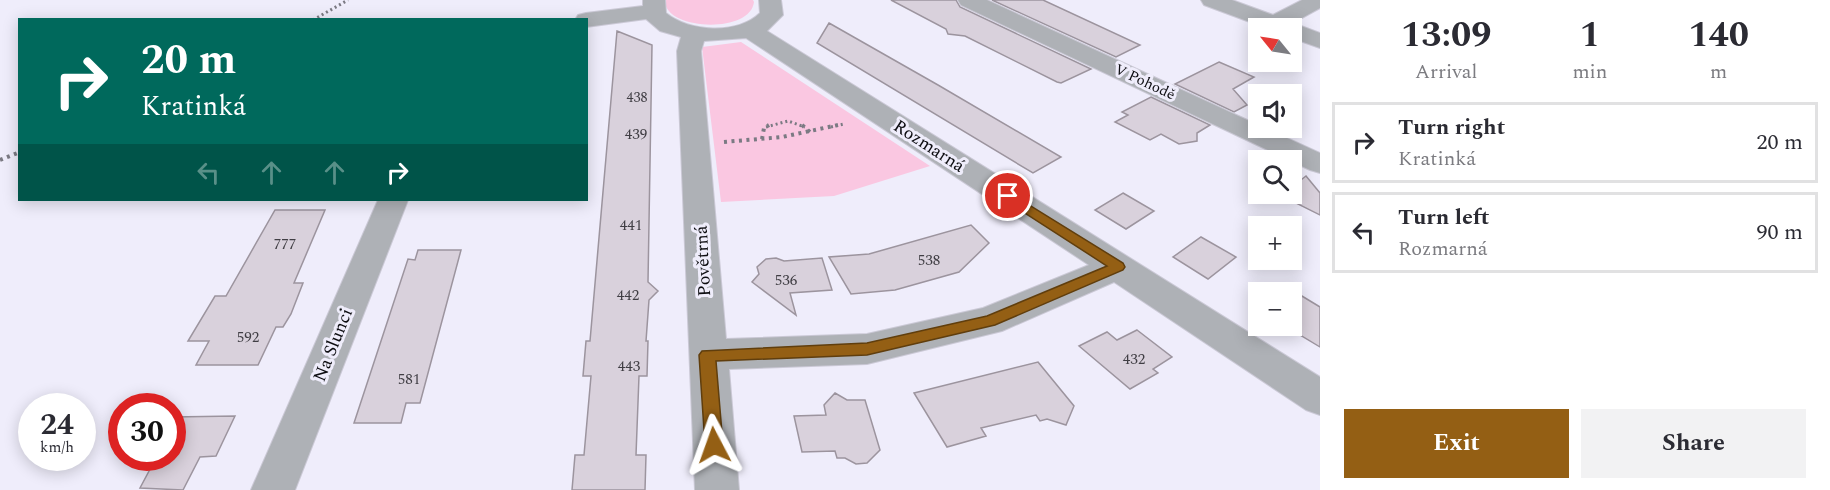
<!DOCTYPE html>
<html lang="en">
<head>
<meta charset="utf-8">
<style>
  body { margin:0; font-family:Spectral,serif; background:#f2f2f3; color:#2b2b33; height:100vh; display:flex; flex-direction:column; font-size:22px; white-space:nowrap }
  * { box-sizing:border-box; margin:0 }
  p { font-size:20px; color:#7c7c81 }
  .icon { flex:none; width:33px; height:33px; fill:none; stroke:currentColor; stroke-width:2; stroke-linecap:round; stroke-linejoin:round }
  .map { position:relative; flex:1; overflow:hidden }
  .details { display:flex; flex-direction:column; background:#fff; width:510px }
  .details>* { flex:none }
  .hud { position:absolute; left:18px; top:18px; width:570px; height:183px; border-radius:0px; box-shadow:0 3px 15px #0003; background:#00695c; color:#fff; overflow:hidden }
  .needle { width:39px; rotate:300deg }
  .tools { position:absolute; left:1248px; top:18px; display:grid; gap:12px }
  .tools a { display:grid; place-items:center; width:54px; height:54px; border-radius:0px; background:#fff; box-shadow:0 3px 15px #0003; font-size:30px }
  .speed { position:absolute; left:18px; top:393px; display:flex; gap:12px; font-size:30px; font-weight:700; text-align:center }
  .speed>* { display:grid; place-content:center; width:78px; height:78px; border-radius:50%; background:#fff; box-shadow:0 3px 15px #0003; line-height:1 }
  .speed small { font-size:15px; font-weight:400 }
  .speed .limit { border:9px solid #d22; background:#fff; color:#111 }
  .pin { position:absolute; display:grid; place-items:center; width:51px; height:51px; color:#fff; margin:-26px; border:3px solid #fff; border-radius:50%; box-shadow:0 2px 6px #0007 }
  .me { position:absolute; width:66px; margin:-33px; rotate:356deg; stroke-linejoin:round; filter:drop-shadow(0 0 4px #0008) }
  .turn { display:flex; align-items:center; gap:21px; height:126px; padding:0 24px; font-size:27px }
  .turn .icon { width:78px; height:78px; stroke-width:2.5 }
  .turn b { display:block; font-size:42px; line-height:51px }
  .lanes { display:flex; align-items:center; height:57px; padding:0 24px; background:#0003; justify-content:center; gap:30px; direction:ltr }
  .lanes .off { opacity:.35 }
  .eta { display:flex; justify-content:space-evenly; align-items:center; height:102px; text-align:center }
  .eta b { font-size:36px; font-weight:700; line-height:42px }
  .button { display:flex; gap:12px; margin-top:auto; padding:12px 24px }
  .button a { flex:1; height:69px; border-radius:0px; background:#945f14; color:#fff; font-size:24px; font-weight:700; line-height:69px; text-align:center }
  .button a+a { background:#f2f2f3; color:#2b2b33 }
  ul { padding:0; list-style:none }
  li { display:flex; align-items:center; gap:18px; height:81px; margin:0 12px 9px; padding:0 12px; border:3px solid #e1e1e2; border-radius:0px }
  li div { flex:1 }
  li b { display:block; font-size:22px }
  li em { font-style:normal }
  main { display:flex; flex:1; min-height:0 }
  .map>svg:first-child { display:block }
</style>
</head>
<body>
<main>
<div class="map">
<svg width="1320" height="490" viewBox="0 0 1320 490">
  <rect width="100%" height="100%" fill="#efedfb"/>
  <path fill="#fac7e1" d="M665,0h88l1,2c-4,33 -91,28 -89,-2z
    M741,42l189,124 -96,30 -113,6 -19,-155z"/>
  <path fill="#d9d1dc" stroke="#9c949e" stroke-width="1.5" d="M891,0h65l4,7 131,62 -30,14 -4,-1 -92,-46 -17,-2 -2,-5z
    M992,0h51l97,45 -24,12z
    M829,23l109,62 123,72 -28,16 -216,-130z
    M617,31l35,14 -4,237 10,9 -9,9 -3,41h2l-1,35h-8l-3,79h10l-1,35h-73l3,-35h9l7,-79h-8l3,-35h4z
    M1219,62l35,15 -21,12 14,16 -13,7 -59,-28z
    M1151,97l59,28 -13,8v8l-18,3 -18,-10 -11,6 -35,-18 13,-7 -6,-3z
    M1306,176l14,17v22l-40,-20 12,-1v-7z
    M1123,193l31,18 -28,18 -31,-19z
    M275,210h50l-31,73h9l-12,31 -8,13h-7l-18,38h-62l13,-24h-21l27,-45h11z
    M971,225l18,18 -30,29 -64,18 -44,4 -22,-37 40,-3z
    M1201,237l35,20 -28,22 -35,-22z
    M418,250h43l-41,153h-14l-5,20h-47l54,-164 7,1z
    M776,258l8,3 38,-3 10,32 -42,3 6,22 -44,-33 7,-8 -2,-7 9,-8z
    M1287,287l33,20v40l-35,-21h7v-34h-13z
    M1137,330l35,27 -19,12 5,4 -28,16 -51,-43 28,-14 10,8z
    M1038,362l36,44 -8,19 -19,-6 -7,2 -4,-6 -55,13 5,8 -39,11 -33,-54z
    M835,393l12,7h18l15,50 -13,13 -11,1 -11,-6h-8l-2,-7 -33,1 -8,-36 32,-1 -2,-10z
    M235,416l-19,40 -16,1 -17,33 -43,-2 16,-30h16v-41z"/>
  <g fill="none" stroke-linecap="round" stroke-linejoin="round">
    <defs>
      <path id="minor" d="M643,0h22l1,13c23,19 71,22 94,0l-1,-13h22l2,15 -16,16 553,346v38l-14,-5 -192,-128 -112,49 -135,33 -138,5 10,121h-44l-18,-439 4,-14 -21,-6 -14,-12 -60,8v-7h-11l3,-5 8,-2 57,-7zM746,38l343,227 -106,43 -116,26 -141,5 -25,-288 3,-10z
        M958,0h29l271,125v3h7l55,25v20l-10,-3 -349,-165z
        M1201,0h31l41,15 29,-15h18v8l-27,15 27,10v15l-28,-10v-10h-26l-62,-23z
        M378,200h30l-113,290h-44z"/>
    </defs>
    <use href="#minor" stroke="#cbc9d6" stroke-width="2"/>
    <path stroke="#7b7a83" stroke-width="3" stroke-dasharray="2 3" stroke-linecap="butt" d="M313,20l35,-20
      M766,127l22,-6 17,6
      M831,127l13,-3"/>
    <path stroke="#7b7a83" stroke-width="4" stroke-dasharray="3 4.5" stroke-linecap="butt" d="M802,125l8,7
      M762,139l2,-11 5,-3
      M724,142l58,-5 56,-12
      M0,160l20,-8"/>
    <use href="#minor" fill="#aeb1b6" fill-rule="evenodd"/>
  </g>
  <path fill="#945f14" stroke="#603e0d" stroke-width="1.5" d="M1008,192l115,71 2,4 -2,3 -128,55 -128,30 -151,6 7,84 -3,6 -6,2 -6,-2 -3,-6 -6,-90 3,-4 165,-8 120,-27 120,-50 -104,-67 -2,-3z"/>
  <g text-anchor="middle" dominant-baseline="central" stroke-width="6" stroke-linejoin="round" paint-order="stroke">
    <g font-size="14" fill="#403e44">
      <text x="637" y="97">438</text>
    </g>
    <g font-size="15" fill="#0d0d11" stroke="#efedfb">
      <text transform="translate(1145 82) rotate(25)">V Pohodě</text>
    </g>
    <g font-size="15" fill="#403e44">
      <text x="636" y="134">439</text>
      <text x="631" y="225">441</text>
      <text x="285" y="244">777</text>
      <text x="929" y="260">538</text>
      <text x="786" y="280">536</text>
      <text x="628" y="295">442</text>
      <text x="248" y="337">592</text>
      <text x="1134" y="359">432</text>
      <text x="629" y="366">443</text>
      <text x="409" y="379">581</text>
    </g>
    <g font-size="18" fill="#0d0d11" stroke="#efedfb">
      <text transform="translate(929 146) rotate(33)">Rozmarná</text>
      <text transform="translate(703 261) rotate(-93)">Povětrná</text>
      <text transform="translate(333 345) rotate(-68)">Na Slunci</text>
    </g>
  </g>
</svg>
<div class="tools">
<a><svg class="needle" viewBox="-14 -14 28 28"><path d="M0-13l5 13h-10z" fill="#e53935"/><path d="M0 13l5-13h-10z" fill="#7c7c81"/></svg></a>
<a><svg class="icon" aria-label="sound" viewBox="0 0 24 24"><path d="M4 9h4l5-4v14l-5-4H4zM17 9q2 3 0 6"/></svg></a>
<a><svg class="icon" aria-label="search" viewBox="0 0 24 24"><circle cx="10" cy="10" r="6"/><path d="M15 15l6 6"/></svg></a>
<a>+</a>
<a>−</a>
</div>
<div class="speed"><div>24<small>km/h</small></div><div class="limit">30</div></div>
<div class="pin" style="left:1008px;top:196px;background:#d93025"><svg class="icon" aria-label="arrive" viewBox="0 0 24 24"><path d="M6 21V4h12l-3 4 3 4H6"/></svg></div>
<svg class="me" style="left:714px;top:445px" viewBox="-20 -20 40 40"><path d="M0-17L14 15 0 8-14 15z" fill="#945f14" stroke="#fff" stroke-width="4"/></svg>
<div class="hud">
<div class="turn"><svg class="icon" aria-label="right" viewBox="0 0 24 24"><path d="M7 20v-9h11M14 6l5 5-5 5"/></svg><div><b>20 m</b>Kratinká</div></div>
<div class="lanes"><svg class="icon off" aria-label="left" viewBox="0 0 24 24"><path d="M17 20v-9H6M10 6l-5 5 5 5"/></svg><svg class="icon off" aria-label="ahead" viewBox="0 0 24 24"><path d="M12 20V5M6 11l6-6 6 6"/></svg><svg class="icon off" aria-label="ahead" viewBox="0 0 24 24"><path d="M12 20V5M6 11l6-6 6 6"/></svg><svg class="icon" aria-label="right" viewBox="0 0 24 24"><path d="M7 20v-9h11M14 6l5 5-5 5"/></svg></div>
</div>
</div>
<section class="details">
<div class="eta">
<div><b>13:09</b><p>Arrival</p></div>
<div><b>1</b><p>min</p></div>
<div><b>140</b><p>m</p></div>
</div>
<ul>
<li><svg class="icon" aria-label="right" viewBox="0 0 24 24"><path d="M7 20v-9h11M14 6l5 5-5 5"/></svg><div><b>Turn right</b><p>Kratinká</p></div><em>20 m</em></li>
<li><svg class="icon" aria-label="left" viewBox="0 0 24 24"><path d="M17 20v-9H6M10 6l-5 5 5 5"/></svg><div><b>Turn left</b><p>Rozmarná</p></div><em>90 m</em></li>
</ul>
<div class="button"><a>Exit</a><a>Share</a></div>
</section>
</main>
</body>
</html>
